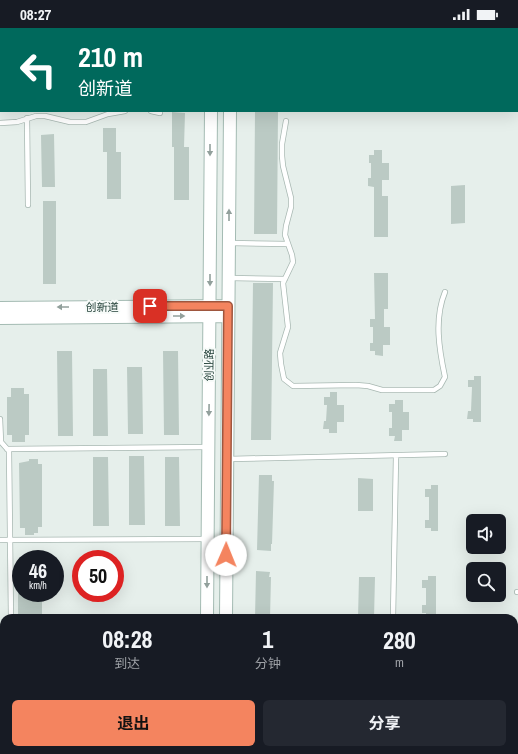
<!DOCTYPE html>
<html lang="zh">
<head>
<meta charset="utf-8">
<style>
  body { margin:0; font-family:"Archivo Narrow","Noto Sans SC",sans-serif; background:#242831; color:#f1f3f6; height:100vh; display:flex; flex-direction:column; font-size:15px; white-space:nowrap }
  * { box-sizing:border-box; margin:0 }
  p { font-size:13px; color:#9ea1a6 }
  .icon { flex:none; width:22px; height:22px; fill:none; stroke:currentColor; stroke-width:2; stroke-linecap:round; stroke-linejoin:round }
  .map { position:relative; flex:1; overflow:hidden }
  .sheet { position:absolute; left:0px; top:586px; width:518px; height:140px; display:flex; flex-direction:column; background:#171b24; border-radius:12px 12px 0 0; box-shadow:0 4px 16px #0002 }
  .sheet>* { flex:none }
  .hud { position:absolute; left:0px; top:0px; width:518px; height:84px; box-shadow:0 4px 16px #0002; background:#00695c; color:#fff; overflow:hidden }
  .fabs { position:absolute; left:466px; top:486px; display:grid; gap:8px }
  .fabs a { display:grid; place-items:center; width:40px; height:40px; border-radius:6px; background:#171b24; box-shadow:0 4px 16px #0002; font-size:20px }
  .speed { position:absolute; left:12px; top:522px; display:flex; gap:8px; font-size:20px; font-weight:700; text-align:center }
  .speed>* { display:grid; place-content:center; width:52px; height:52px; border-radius:50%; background:#171b24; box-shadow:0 4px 16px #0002; line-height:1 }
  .speed small { font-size:10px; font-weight:400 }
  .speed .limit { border:6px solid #d22; background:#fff; color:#111 }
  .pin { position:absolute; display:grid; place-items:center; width:34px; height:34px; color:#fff; margin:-17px; border-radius:8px; box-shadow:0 2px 6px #0006 }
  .me { position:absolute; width:44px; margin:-22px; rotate:1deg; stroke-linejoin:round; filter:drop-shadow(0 0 3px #0008) }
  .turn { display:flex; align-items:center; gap:14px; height:84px; padding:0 12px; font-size:18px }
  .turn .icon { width:52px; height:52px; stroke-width:2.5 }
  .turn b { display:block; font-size:28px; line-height:34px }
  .eta { display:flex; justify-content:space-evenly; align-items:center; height:68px; text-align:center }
  .eta b { font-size:24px; font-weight:700; line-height:28px }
  .button { display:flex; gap:8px; margin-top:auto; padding:8px 12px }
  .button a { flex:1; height:46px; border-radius:6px; background:#f4845f; color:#111; font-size:16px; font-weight:700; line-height:46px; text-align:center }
  .button a+a { background:#242831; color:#f1f3f6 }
  .status { display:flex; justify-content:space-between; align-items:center; height:28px; padding:0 20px; background:#171b24; direction:ltr }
  .status svg { height:11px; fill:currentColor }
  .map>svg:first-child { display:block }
</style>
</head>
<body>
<div class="status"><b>08:27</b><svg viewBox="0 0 49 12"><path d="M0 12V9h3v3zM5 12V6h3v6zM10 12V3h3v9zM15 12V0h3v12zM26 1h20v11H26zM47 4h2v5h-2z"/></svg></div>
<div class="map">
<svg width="518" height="726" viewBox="0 0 518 726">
  <rect width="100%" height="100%" fill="#e6efeb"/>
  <path fill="#bbcac4" d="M255,83h23l-1,123h-23z
    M172,84l13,1 -1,34h5v53h-15v-53h-2z
    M103,100h13v24h5v47h-14v-47h-4z
    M54,106l1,53h-13l-1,-52z
    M374,122h8v13h7v17h-7v16h6v41h-14v-50l-6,-1v-8h3v-15h-2v-8h5z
    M465,157v38l-14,1v-38z
    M43,173h13v83h-13z
    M374,245h14v36h-4v18h6v18h-7v11l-8,-1v-4h-5v-8h3v-16h-3v-8h5z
    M253,255h20l-2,157h-20z
    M57,323h15l1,85h-15z
    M163,323h15l1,84h-15z
    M127,339h15l1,67h-15z
    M93,341h14l1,67h-15z
    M474,348h7v46h-8v-3h-6l1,-8h3l1,-24h-4v-7h6z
    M11,360h13v6h5v41h-4v7h-13v-7h-5v-38h4z
    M330,364h7v13h7v17h-7v11h-8v-4h-6l1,-8h2l1,-16h-3v-8h6z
    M395,372h8v12h6v18h-7v11h-8l1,-5h-6v-8h3v-16h-3v-8h6z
    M129,428h15l1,69h-16z
    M93,429h15l1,69h-16z
    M165,429h14l1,69h-15z
    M29,431h9v5h4v63h-4v6h-4v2h-9v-7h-5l-1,-65 10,-2z
    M259,447h13v6h2l-2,63h-1v7l-14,-1z
    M358,450l15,1v32h-15z
    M431,457h7v46h-7v-3h-6v-8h4v-23h-4v-8h6z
    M256,543l14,1 -1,5h2l-1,41h-15z
    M428,548h8v42h-10v-5h-4v-8h4v-17h-4v-8h6z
    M359,549h16l-1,41h-16z
    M18,565h24v25h-24z"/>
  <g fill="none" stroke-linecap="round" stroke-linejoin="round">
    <defs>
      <path id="lane" d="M161,1v-1
        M151,83l9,2v-2
        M27,90l1,87
        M286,93l-4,23v12l1,10 8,32v9l-5,19 -1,9 7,20 1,7 -10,21 5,44 -8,26 1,11 3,15 9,7 63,-1 12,1 14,4h52l6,-4 5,-9c-6,-28 -11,-58 0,-85
        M0,95l17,-1 19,-6h9l25,6h16l22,-8 17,-3
        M230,215l58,1
        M230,250l55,1
        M0,391l1,23 8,9 2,167
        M7,421l201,-2
        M229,431l216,-5
        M0,512l206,-1
        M517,564h1
        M393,590l3,-162
        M514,650h4
        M0,700h4
        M292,726v-4"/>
      <path id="secondary" d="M211,1v-1
        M230,1v-1
        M0,280l228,-2
        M0,290l228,-2
        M207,590l4,-507
        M226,590l4,-507
        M205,726v-4
        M225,726v-4"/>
    </defs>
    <use href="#lane" stroke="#a8b8b2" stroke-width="6"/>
    <use href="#secondary" stroke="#a4bbb3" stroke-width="14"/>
    <use href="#lane" stroke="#fff" stroke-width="4.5"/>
    <use href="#secondary" stroke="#fff" stroke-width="12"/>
  </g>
  <defs><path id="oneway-solid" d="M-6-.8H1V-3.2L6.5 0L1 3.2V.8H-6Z"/></defs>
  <g fill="#92a09c">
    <use href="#oneway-solid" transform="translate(210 122) rotate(90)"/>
    <use href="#oneway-solid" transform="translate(229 187) rotate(-90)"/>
    <use href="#oneway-solid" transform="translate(210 252) rotate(90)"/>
    <use href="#oneway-solid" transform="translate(63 279) rotate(180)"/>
    <use href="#oneway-solid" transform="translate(179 288)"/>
    <use href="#oneway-solid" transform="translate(209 382) rotate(91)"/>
    <use href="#oneway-solid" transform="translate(207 554) rotate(90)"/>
  </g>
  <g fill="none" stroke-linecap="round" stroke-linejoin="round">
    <defs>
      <path id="route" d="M150,278h78l-2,249"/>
    </defs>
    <use href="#route" stroke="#9f563e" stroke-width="10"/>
    <use href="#route" stroke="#f4845f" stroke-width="7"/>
  </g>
  <g text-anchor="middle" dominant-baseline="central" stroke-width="4" stroke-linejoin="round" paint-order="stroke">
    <g font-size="11" fill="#24423a" stroke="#f7fbf9">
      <text x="102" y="279">创新道</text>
      <text transform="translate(209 337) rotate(-89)">创业路</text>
    </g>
  </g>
</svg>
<div class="fabs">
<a><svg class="icon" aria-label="sound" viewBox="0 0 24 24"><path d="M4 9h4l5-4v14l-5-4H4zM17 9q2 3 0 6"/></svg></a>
<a><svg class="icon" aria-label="search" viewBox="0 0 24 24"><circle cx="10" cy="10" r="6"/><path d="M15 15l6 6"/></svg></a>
</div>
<div class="speed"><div>46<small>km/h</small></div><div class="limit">50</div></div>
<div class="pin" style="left:150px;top:278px;background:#d93025"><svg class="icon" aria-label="arrive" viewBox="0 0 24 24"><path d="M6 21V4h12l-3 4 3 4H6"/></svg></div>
<svg class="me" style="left:226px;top:527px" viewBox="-20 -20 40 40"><circle r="19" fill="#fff"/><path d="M0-13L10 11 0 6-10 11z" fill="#f4845f"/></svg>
<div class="hud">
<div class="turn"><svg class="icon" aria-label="left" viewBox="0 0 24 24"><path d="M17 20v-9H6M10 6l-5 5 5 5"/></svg><div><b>210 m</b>创新道</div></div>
</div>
<section class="sheet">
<div class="eta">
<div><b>08:28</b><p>到达</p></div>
<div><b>1</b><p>分钟</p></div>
<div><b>280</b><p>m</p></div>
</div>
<div class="button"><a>退出</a><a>分享</a></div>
</section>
</div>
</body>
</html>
